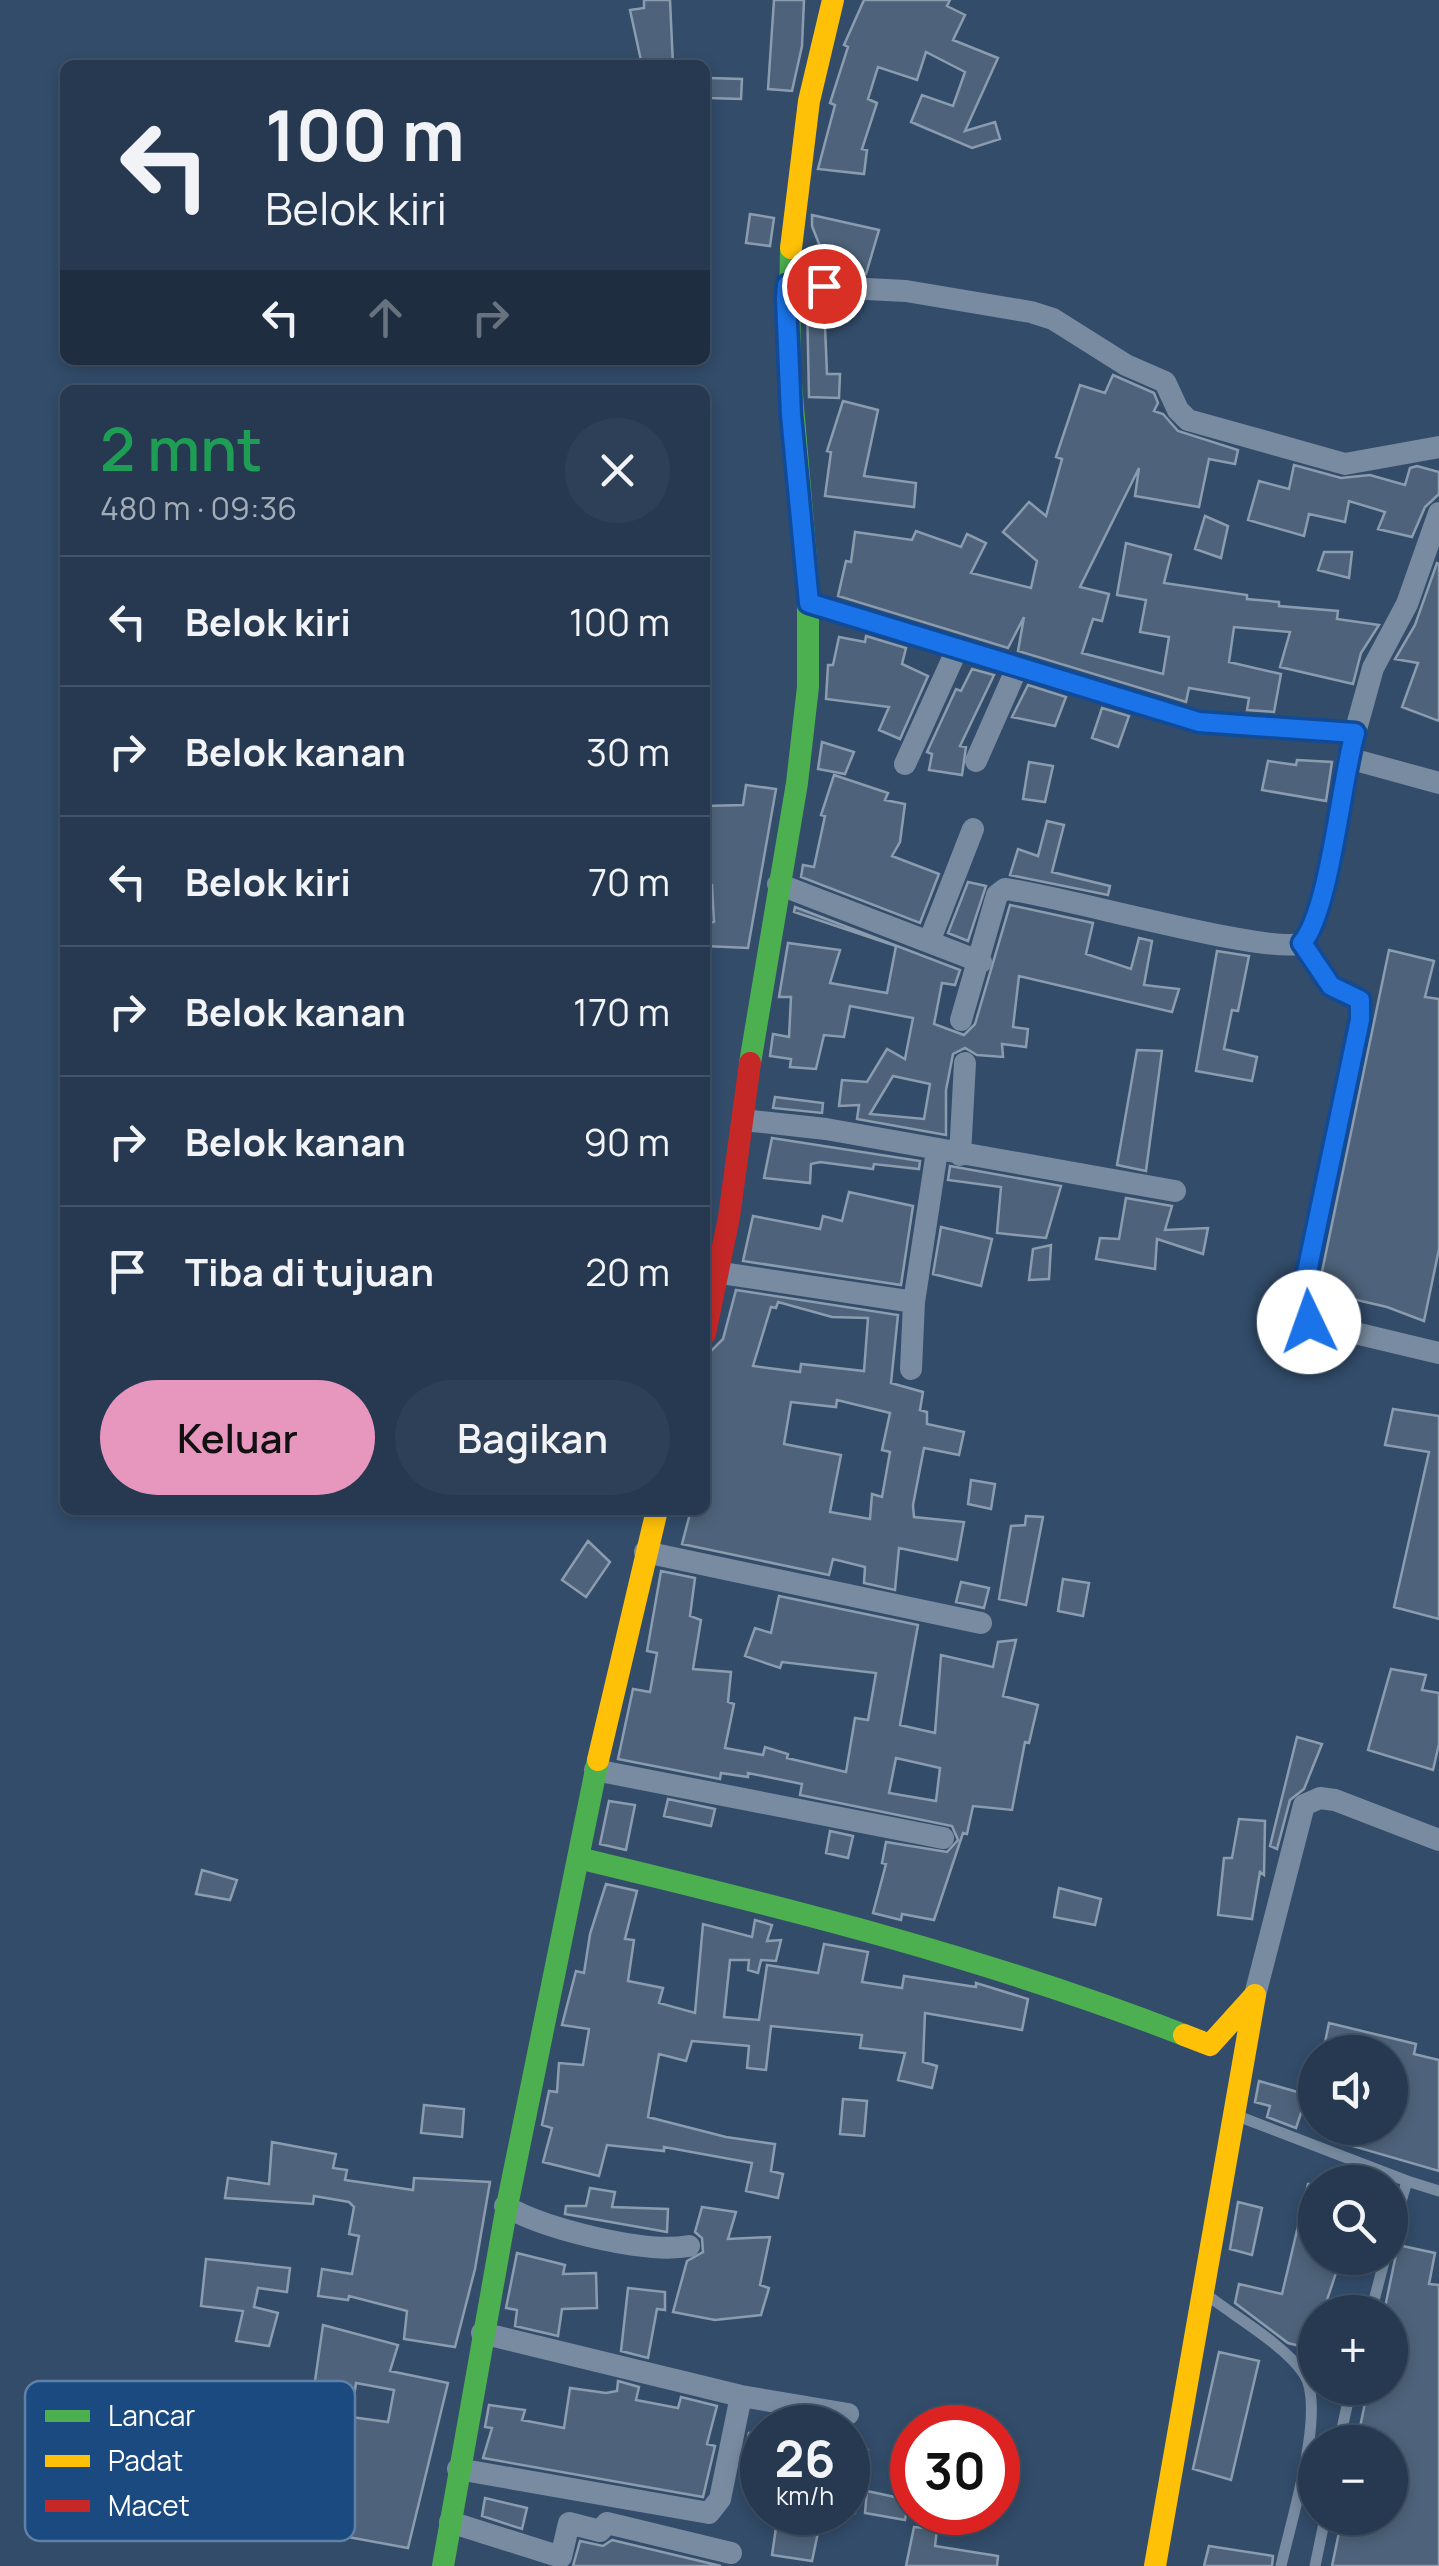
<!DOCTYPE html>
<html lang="id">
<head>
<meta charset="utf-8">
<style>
  body { margin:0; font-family:Manrope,sans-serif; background:#2e4057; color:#f1f3f6; height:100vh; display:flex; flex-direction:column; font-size:38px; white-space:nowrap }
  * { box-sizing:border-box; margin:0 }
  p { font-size:32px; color:#a4acb7 }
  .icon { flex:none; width:55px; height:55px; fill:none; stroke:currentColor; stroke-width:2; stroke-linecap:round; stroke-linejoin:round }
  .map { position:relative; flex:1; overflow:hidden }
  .drawer { position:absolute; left:60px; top:385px; width:650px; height:1130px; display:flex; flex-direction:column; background:#263950; border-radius:15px; box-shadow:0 5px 15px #0003,0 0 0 2px #425367 }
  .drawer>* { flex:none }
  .banner { position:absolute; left:60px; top:60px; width:650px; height:305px; border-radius:15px; box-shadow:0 5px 15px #0003,0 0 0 2px #425367; background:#263950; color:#f1f3f6; overflow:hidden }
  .fabs { position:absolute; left:1298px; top:2035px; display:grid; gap:20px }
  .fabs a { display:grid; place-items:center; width:110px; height:110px; border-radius:50%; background:#263950; box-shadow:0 5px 15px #0003,0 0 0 2px #425367; font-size:50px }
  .speed { position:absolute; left:740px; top:2405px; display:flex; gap:20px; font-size:50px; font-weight:700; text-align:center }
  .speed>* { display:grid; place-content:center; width:130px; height:130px; border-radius:50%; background:#263950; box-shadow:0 5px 15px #0003,0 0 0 2px #425367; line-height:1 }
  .speed small { font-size:25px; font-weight:400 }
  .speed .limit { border:15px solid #d22; background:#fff; color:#111 }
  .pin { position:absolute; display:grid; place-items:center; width:85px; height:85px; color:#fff; margin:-42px; border:5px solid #fff; border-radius:50%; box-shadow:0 2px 10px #0007 }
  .me { position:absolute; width:110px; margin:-55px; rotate:357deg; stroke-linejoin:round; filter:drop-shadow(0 0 8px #0008) }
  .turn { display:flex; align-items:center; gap:35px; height:210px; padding:0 40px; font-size:45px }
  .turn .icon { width:130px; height:130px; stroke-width:2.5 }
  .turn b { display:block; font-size:70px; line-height:85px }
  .lanes { display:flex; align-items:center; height:95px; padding:0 40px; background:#0003; justify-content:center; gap:50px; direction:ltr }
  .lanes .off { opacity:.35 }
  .round { display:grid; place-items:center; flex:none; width:105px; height:105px; border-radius:52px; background:#2e4057 }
  .overview { display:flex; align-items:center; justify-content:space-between; height:170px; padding:0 40px }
  h1 { font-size:60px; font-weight:600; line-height:75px; color:#1e9e55 }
  .action { display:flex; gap:20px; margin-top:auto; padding:20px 40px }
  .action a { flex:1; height:115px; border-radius:60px; background:#e797bd; color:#111; font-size:40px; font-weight:600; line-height:115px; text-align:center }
  .action a+a { background:#2e4057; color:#f1f3f6 }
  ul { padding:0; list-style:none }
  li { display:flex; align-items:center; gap:30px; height:130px; padding:0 40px; border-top:2px solid #425367 }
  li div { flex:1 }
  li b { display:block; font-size:38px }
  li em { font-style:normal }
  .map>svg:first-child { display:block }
</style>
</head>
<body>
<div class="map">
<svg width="1439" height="2566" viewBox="0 0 1439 2566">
  <rect width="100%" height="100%" fill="#324c6a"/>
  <path fill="#4e637b" stroke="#8b9caf" stroke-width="2.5" fill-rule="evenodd" d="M644,0h26l3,65h-31l-12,-55 14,-2z
    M774,0h30l-2,46 -10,45 -24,-2z
    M864,0h86l-3,6 18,9 -12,25 45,18 -33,73 30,-9 5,17 -28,9 -61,-26 11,-27 31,11 12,-34 -39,-20 -9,28 -39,-13 -10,32 9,4 -15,46 5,1 -3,24 -46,-5 17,-64 -5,-2 18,-56 -4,-2z
    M709,78l33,1 -1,20 -32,-1z
    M750,214l24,4 -4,28 -24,-3z
    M812,215l67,15 -13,44 -57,-3 1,-23 11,1 -9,-23z
    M807,301l17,1 3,72h13l-1,24 -30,-1z
    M1113,375l41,18 4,10 -4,8 9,3 15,17 60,19 -3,14 -26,-5 -10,48 -64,-11 4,-28 -59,119 29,7 -7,27 -9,-2 -11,34 81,21 6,-37 -29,-5 6,-32 -29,-5 9,-52 45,12 -7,28 83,12v4l32,3v4l59,5 -1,8 42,6 -18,28 -8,31 -73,-17 10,-35 -56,-5 -5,35 52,12 -7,38 -27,-2 2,-12 -60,-10 -3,14 -168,-51 6,-34 -16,31 -170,-52 8,-35 5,1 4,-30 57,8 4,-9 45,16 6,-13 19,9 -15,30 60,15 6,-27 -34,-29 26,-30 17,14 16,-57 -6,-2 24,-72 25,8z
    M843,401l35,9 -14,66 52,7 -2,24 -89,-11 6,-44 -4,-1z
    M1294,465l47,13 29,-3 35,10 5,-17 7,-2 22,6v22l-14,13 -13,30 -34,-8 7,-17 -36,-11 -4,21 -36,-8 -5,22 -56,-16 11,-39 30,8z
    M1205,516l23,10 -7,32 -26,-9z
    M1324,552h28l-3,26 -31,-8z
    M1437,563l2,1v157l-37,-14 16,-44 -23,-4 20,-34z
    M866,636l40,12 -4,16 26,12 -28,63 -21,-9 10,-23 -63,-8 2,-34h5l6,-28 26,5z
    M972,669l22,6 -34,71 6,1 -4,28 -33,-5 3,-16 -5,-2 29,-63 5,2z
    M1028,685l38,12 -11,29 -43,-9z
    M1102,708l27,8 -11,31 -26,-9z
    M822,742l32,10 -9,22 -27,-5z
    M1297,760l35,2 -6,39 -64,-11 6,-29 28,4z
    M1029,762l24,4 -8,36 -22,-3z
    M834,775l54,18 -3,7 20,4 -5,38 -8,14 47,18 -19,49 -119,-46 2,-12 11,2 11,-51 -4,-1z
    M746,785l30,4 -28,159 -43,-2v-23l9,-1 -2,-37h-7v-79l38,-1z
    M1047,821l17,4 -12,47 58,14 -2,9 -98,-20 8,-26 20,7z
    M968,882l18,4 -18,55 -20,-8z
    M1010,905l83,18 -7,31 45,15 8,-31 13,3 -8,44 35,4 -7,23 -153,-36 -6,51 15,2 -2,18 -24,-3 1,13 -26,-2 -12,-7 -12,6 -7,36v45l-89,-16 2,-14 -20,1 3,-26 25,2 20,-33 18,10 8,-41 -63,-12 -6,31 -20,-2 -8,34 -26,-2 1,-8 -21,-3 3,-22 16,3 2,-40h-12l9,-54 52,7 -10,33 57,10 9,-47 -102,-34 1,-5 165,63 -5,15 -13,-2 -8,41 30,11 11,-11zM893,1076l37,8 -6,35 -54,-5z
    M1389,950l45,11 -9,36 14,2v250l-15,72 -37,-14 -69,-16z
    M1217,951l32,5 -11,55 -6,-1 -8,39 33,8 -5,24 -56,-10z
    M1137,1050l25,1 -16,120 -29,-6z
    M775,1097l48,6 -1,10 -49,-5z
    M772,1138l148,23 -1,8 -45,-5 -1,5 -53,-7 -9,2 -1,19 -46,-5z
    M950,1166l111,20 -15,52 -49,-5 4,-46 -53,-7z
    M849,1192l64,14 -12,79 -158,-24 10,-45 67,13 3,-13 19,5z
    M1126,1198l46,8 -7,24 43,-2 -5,26 -46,-15 -2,30 -59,-10 4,-21 19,1z
    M941,1227l51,12 -11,47 -48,-12z
    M1051,1245l-2,34 -20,1 4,-31z
    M736,1290l162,25 -7,68 32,9 -3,18 7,2v12l37,8 -5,23 -35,-7 -11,57 1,12 50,5 -7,38 -58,-12 -4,42 -31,-7 1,-16 -32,-8 -4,16 -147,-31 9,-34h14v-122l5,-36 13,-13zM778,1302l54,15 36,1 -4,53 -63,-7 -1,8 -47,-6 18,-59 5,1zM837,1400l53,13 -8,37 8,2 -8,45 -10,-3 -2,25 -40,-7 11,-57 -57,-11 7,-42 45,5z
    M1393,1409l46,7v203l-45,-12 35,-155 -44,-7z
    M971,1480l24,4 -4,25 -23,-5z
    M1026,1516l17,1 -17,88 -27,-6 12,-73 14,-1z
    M588,1541l22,21 -24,35 -24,-17z
    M661,1571l34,7 -5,38 11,4 -8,49 38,3 -3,30 6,2 -9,44 38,7 2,-8 23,7 -1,4 59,14 9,-54 13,2 8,-47 -94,-11 -2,6 -35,-12 10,-28 16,5 8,-37 139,29 -18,100 35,8 6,-78 52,12 5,-25 18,-2 -13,56 35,9 -9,38 -4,-1 -13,68 -39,-4 -6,28 -4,-1 -29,87 -32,-6 -1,6 -28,-7 13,-49 -4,-1 4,-21 61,10 11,-12 -6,-14 -152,-31 2,-11 -54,-11v4l-27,-4 -1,6 -102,-20 15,-70 17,3 7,-39 -10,-2zM896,1758l44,10 -4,33 -47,-8z
    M1063,1579l26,4 -6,33 -25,-5z
    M961,1582l28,6 -5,20 -28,-6z
    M1391,1669l35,6 -4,15 17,3v51l-6,26 -65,-20z
    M1297,1737l25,7 -18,45 -14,11 -13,49 -7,-3z
    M668,1799l47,10 -4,17 -47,-10z
    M609,1801l26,4 -9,45 -26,-6z
    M1239,1819l26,2 -1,54 -4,-3 -8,47 -34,-4 6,-57h8z
    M830,1831l23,5 -5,22 -22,-5z
    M202,1870l35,10 -7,20 -34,-6z
    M606,1884l31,7 -12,48 9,1 -6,41 35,7 -4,15 36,10 8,-89 49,13 3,-17 17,5 -5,16 14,-1 -5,21 -15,-1 -3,13 -10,-3 1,-10h-19l-6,57 35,3 8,-55 51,8 6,-29 44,8 -6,30 40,6 2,-12 72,11v-4l52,16 -6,31 -97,-17 -2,49 14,4 -5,22 -34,-8 7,-27 -45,-5 2,-13 -91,-9 -5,44 -19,-2 2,-22 -57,-5 -6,20 -27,-7 -11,63 78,20 49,7 -4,27 12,3 -5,24 -32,-7 6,-28 -88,-16v4l-57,-6 -8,31 -56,-14 9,-34 -10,-3 7,-34 8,1 2,-29 24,2 6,-36 -27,-4 14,-54 8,2 6,-39z
    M1059,1888l42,11 -6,26 -41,-8z
    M1329,2023l87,21 -2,10 25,6v111l-90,-26 4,-17h37v-76h-67z
    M1259,2081l56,16v19l-14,-3 -5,15 -29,-11 3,-11 -15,-4z
    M843,2099l24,2 -3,35 -24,-2z
    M424,2105l40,4 -2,28 -41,-4z
    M272,2142l64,12 -3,14 14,2 -2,10 68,10 1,-12 76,4 -15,87 -20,78 -51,-8 3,-28 -58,-15 -1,4 -30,-4 4,-27 30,5 7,-38 -10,-2 5,-27 -5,-5 -35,-6 -1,8 -88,-6 3,-20 41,6z
    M1308,2184h7v74h26l-18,54h-8v38l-27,-7 -53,-40 4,-19 43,10z
    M590,2188l25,4 -3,15 56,2 -1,23 -102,-18 1,-8h20z
    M1238,2202l24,6 -10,47 -22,-6z
    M702,2207l34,5 -8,27 42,-2 -10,48 9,3 -8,27 -46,5 -42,-8 14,-51 16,-9 -1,-14 -7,-6z
    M1398,2245l37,8 -6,31 10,1v281h-107l10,-48h48v-76h-33l11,-54h22v-76h-6z
    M517,2253l48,12 -2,9 33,-1 1,35 -35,1 -4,27 -43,-10 2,-16 -11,-2z
    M206,2259l84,9 -3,24 -29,-4 -4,19 24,6 -9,33 -33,-5 7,-30 -42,-5z
    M628,2288l37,4v18l-8,-1 -9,49 -27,-7z
    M323,2325l75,20 -8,26 58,12 -40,165 -82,-15 11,-78 -37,-4 -3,12 -30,-8 10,-33 -8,-1 6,-27 37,8zM356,2383l38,7 -6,32 -37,-5z
    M1219,2352l40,9 -28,119 -38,-11z
    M618,2381l21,6 -3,13 42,8 3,-11 36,9 -10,38 8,2 -12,51 -220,-39 9,-30 -7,-1 4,-22 36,5 -3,10 42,8 6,-40 36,5 11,-2z
    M749,2433h13v45l-21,-5z
    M848,2445l20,5 -13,63 -7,-1z
    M867,2491l42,9 -4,20 -40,-7z
    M485,2498l42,10 -5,21 -40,-13z
    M777,2521l43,2 -8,38 -40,-6z
    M914,2527l23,2 -2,17 63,10 -1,10h-91z
    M612,2540l109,26h-148l7,-25 23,5z
    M1209,2546l64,10 -1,10h-68z"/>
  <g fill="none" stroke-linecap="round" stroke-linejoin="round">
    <path stroke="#788ba0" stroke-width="11" d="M1235,2115l172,66
      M1390,2240l17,-59 32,10
      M1207,2295c27,21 79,51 97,79 23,35 -14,150 -23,192
      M1371,2312l14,-54
      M1339,2442l12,-54
      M1315,2566l10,-48"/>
    <path stroke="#788ba0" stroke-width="22" d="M787,285l119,6 125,21 22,7 73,46 39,17 13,28 10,10 157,44 94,-17
      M1439,513l-32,91 -34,64 -25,90 91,25
      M809,603l390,119 156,11
      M976,761l41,-93
      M905,764l53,-117
      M778,884l203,78
      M929,942l44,-113
      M1302,943l29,44 29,13v20l-61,289 10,13 130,31
      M961,1020l36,-125 8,-6c53,6 265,67 297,54 26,-30 38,-143 46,-185
      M743,1120l83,9 349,62
      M960,1155l5,-92
      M721,1273l193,29
      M911,1369l3,-67 23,-151
      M645,1552l336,71
      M595,1770l348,68
      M1255,1995l49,-190 16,-7 15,2 104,40
      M505,2206c40,23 139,48 184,40
      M482,2333l259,63 107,18
      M458,2469l251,44 11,-14 21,-103
      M450,2522l111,35 8,-34 31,8 7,-8 124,30"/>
    <path stroke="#4caf50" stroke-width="22" d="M750,1063l47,-280 11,-96v-105l-19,-222 2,-112
      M578,1858c205,49 409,100 606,177
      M443,2566l63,-355 92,-451"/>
    <path stroke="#ffc107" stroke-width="22" d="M791,248l18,-147 24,-101
      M598,1760l59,-250
      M1155,2566l100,-571 -45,50 -26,-10"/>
    <path stroke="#c62828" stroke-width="22" d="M705,1334l24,-117 21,-154"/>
  </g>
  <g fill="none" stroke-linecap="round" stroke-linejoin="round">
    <defs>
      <path id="route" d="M824,286l-37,-1 -1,14 5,116 18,188 390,119 156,11c-14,48 -25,177 -53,210l29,43 29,14v20l-61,290 10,12"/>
    </defs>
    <use href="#route" stroke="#114b97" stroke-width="25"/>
    <use href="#route" stroke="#1a73e8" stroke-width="18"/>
  </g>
  <rect x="25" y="2381" width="330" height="160" rx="15" fill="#1b4a81" stroke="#5f80a7" stroke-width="2.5"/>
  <rect x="45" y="2410" width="45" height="12" fill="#4caf50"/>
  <rect x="45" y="2455" width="45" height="12" fill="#ffc107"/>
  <rect x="45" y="2500" width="45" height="12" fill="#c62828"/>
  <g font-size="28" fill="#fff">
    <text x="108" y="2426">Lancar</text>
    <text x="108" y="2471">Padat</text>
    <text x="108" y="2516">Macet</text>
  </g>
</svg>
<div class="fabs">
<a><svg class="icon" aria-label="sound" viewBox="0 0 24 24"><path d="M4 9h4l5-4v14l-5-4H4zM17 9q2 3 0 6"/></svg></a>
<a><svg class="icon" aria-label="search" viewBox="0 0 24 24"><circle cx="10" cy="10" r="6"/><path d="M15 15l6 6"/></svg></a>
<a>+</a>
<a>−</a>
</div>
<div class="speed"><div>26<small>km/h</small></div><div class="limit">30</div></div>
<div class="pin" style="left:824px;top:286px;background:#d93025"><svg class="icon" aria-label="arrive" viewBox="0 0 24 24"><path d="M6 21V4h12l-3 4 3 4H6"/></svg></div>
<svg class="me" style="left:1309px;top:1322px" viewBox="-20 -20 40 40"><circle r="19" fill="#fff"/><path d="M0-13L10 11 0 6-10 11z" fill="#1a73e8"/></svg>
<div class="banner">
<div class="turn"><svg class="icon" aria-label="left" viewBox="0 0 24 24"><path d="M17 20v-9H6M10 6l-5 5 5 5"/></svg><div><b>100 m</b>Belok kiri</div></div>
<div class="lanes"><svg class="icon" aria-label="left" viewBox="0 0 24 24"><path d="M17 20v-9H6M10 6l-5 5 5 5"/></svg><svg class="icon off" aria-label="ahead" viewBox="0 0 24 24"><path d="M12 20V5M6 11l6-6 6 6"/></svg><svg class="icon off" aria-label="right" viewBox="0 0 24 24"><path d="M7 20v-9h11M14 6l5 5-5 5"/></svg></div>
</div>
<section class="drawer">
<div class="overview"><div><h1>2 mnt</h1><p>480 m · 09:36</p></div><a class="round"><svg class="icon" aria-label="close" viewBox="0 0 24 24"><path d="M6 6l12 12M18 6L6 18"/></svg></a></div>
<ul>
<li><svg class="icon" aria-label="left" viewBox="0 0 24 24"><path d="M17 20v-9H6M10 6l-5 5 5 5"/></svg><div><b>Belok kiri</b></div><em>100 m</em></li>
<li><svg class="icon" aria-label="right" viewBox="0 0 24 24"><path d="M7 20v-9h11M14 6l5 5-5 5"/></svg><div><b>Belok kanan</b></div><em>30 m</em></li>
<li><svg class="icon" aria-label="left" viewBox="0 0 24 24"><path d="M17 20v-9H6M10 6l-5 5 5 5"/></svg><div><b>Belok kiri</b></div><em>70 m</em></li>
<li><svg class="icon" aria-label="right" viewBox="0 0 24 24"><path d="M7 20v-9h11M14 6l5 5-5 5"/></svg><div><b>Belok kanan</b></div><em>170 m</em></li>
<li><svg class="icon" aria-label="right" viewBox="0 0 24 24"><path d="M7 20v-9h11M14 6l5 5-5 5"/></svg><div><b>Belok kanan</b></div><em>90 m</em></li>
<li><svg class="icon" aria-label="arrive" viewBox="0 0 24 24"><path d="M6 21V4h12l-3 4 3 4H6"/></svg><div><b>Tiba di tujuan</b></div><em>20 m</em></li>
</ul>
<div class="action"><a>Keluar</a><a>Bagikan</a></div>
</section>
</div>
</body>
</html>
